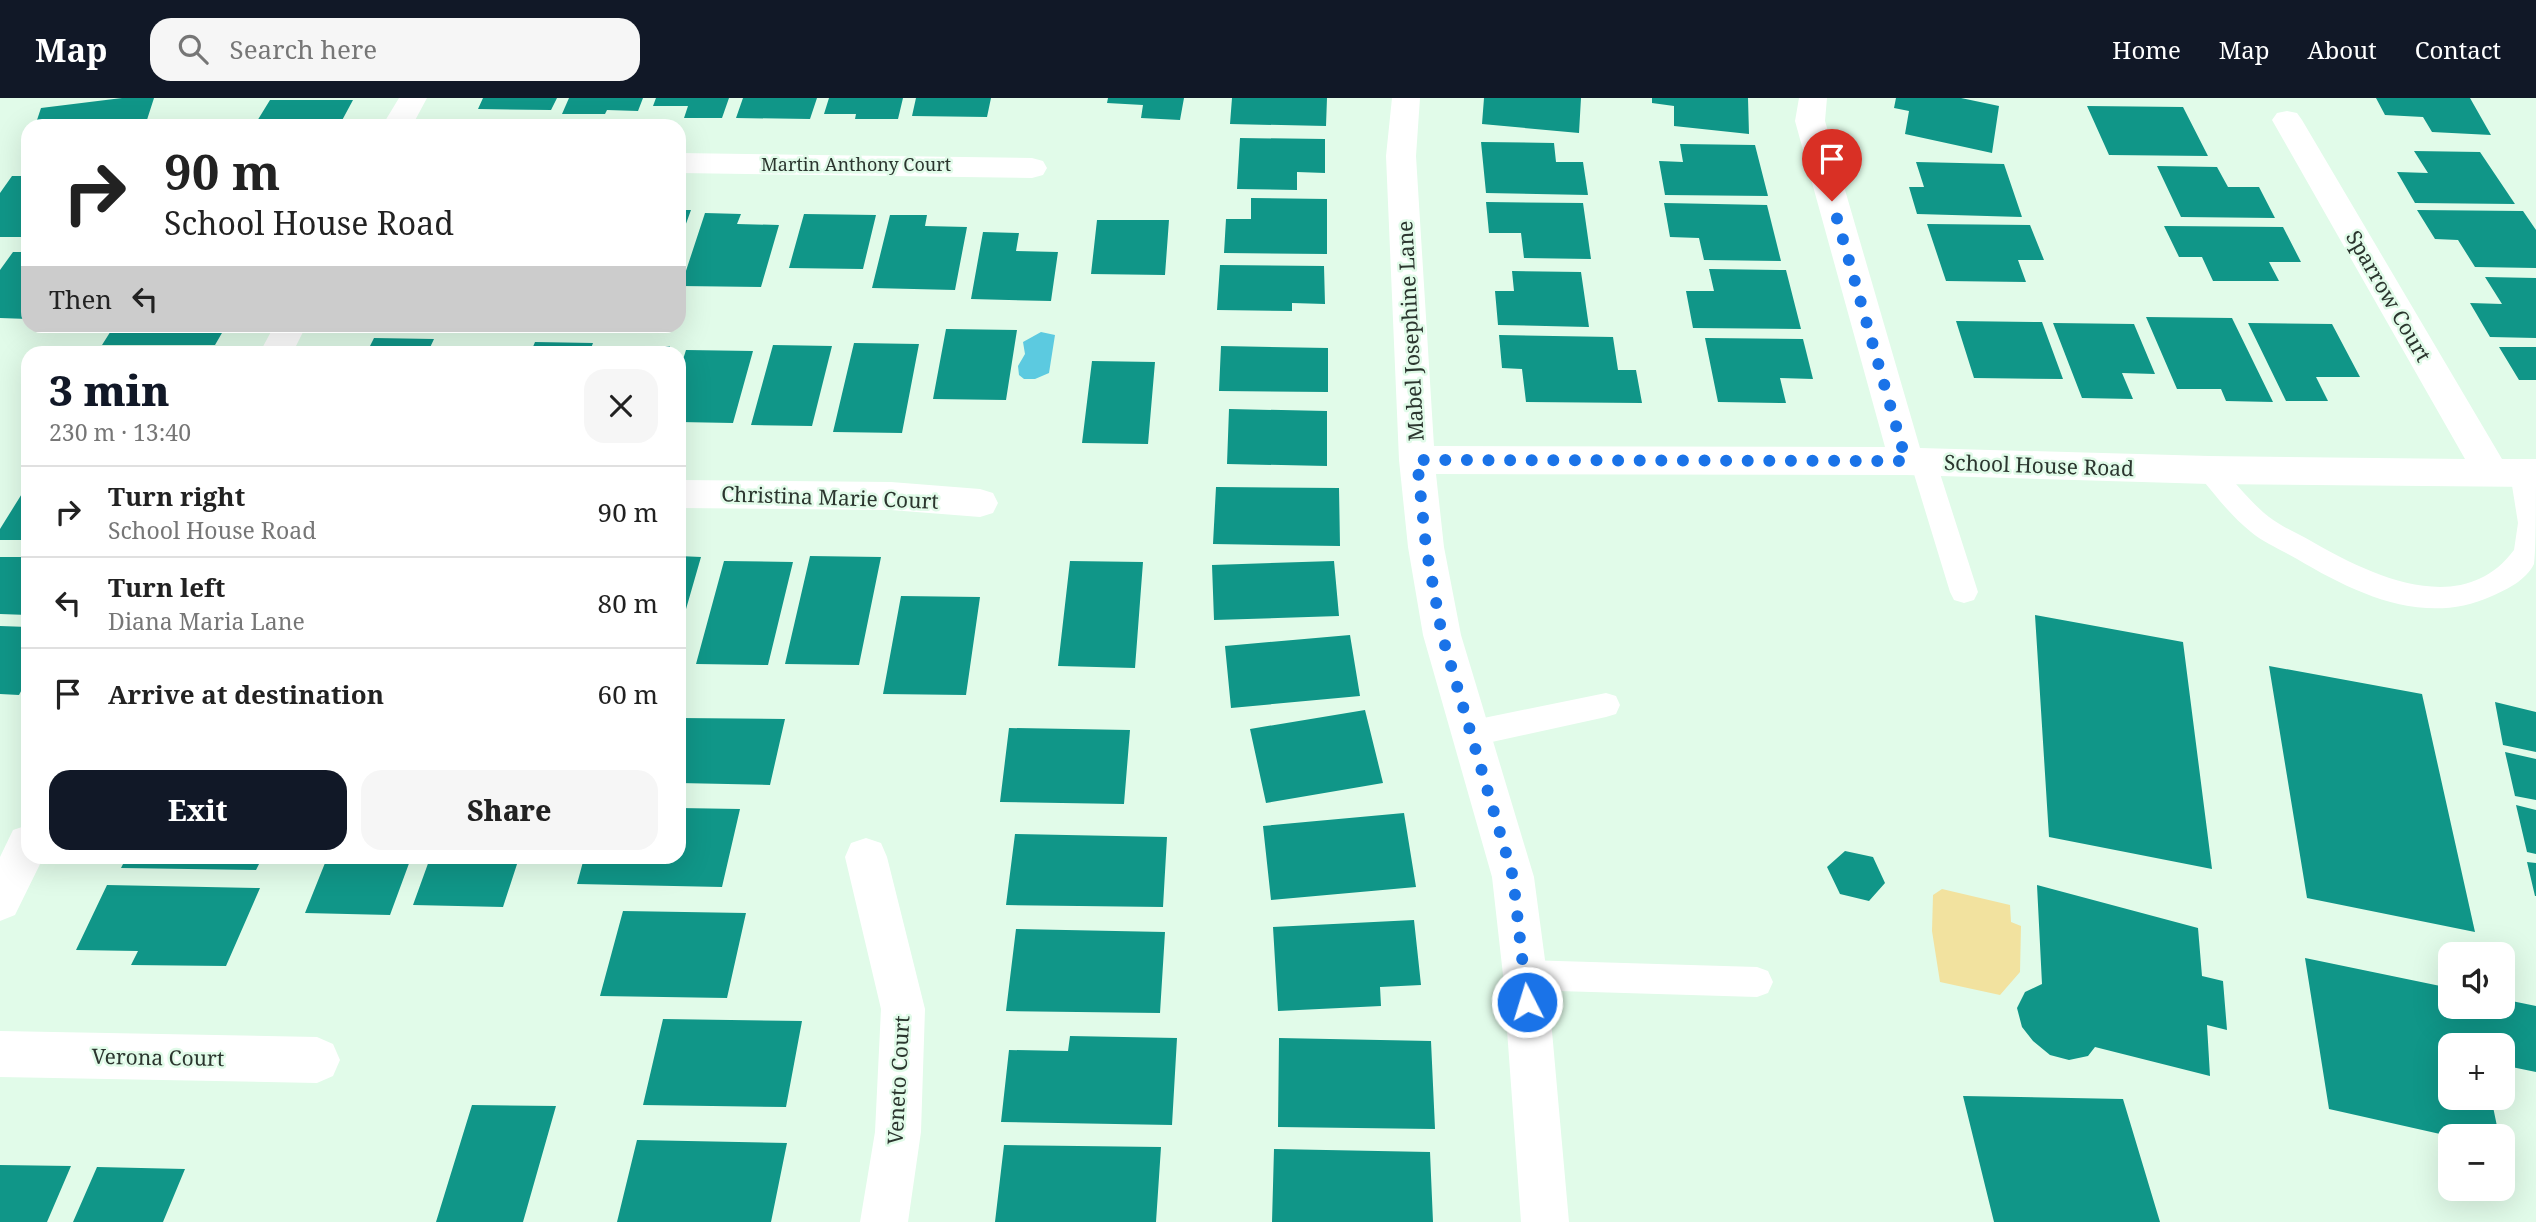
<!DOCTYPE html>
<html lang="en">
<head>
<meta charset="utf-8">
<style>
  body { margin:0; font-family:"Noto Serif",serif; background:#f6f6f6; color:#222; height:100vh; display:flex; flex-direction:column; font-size:26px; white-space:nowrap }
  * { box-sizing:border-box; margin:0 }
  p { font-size:23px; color:#767676 }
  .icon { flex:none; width:38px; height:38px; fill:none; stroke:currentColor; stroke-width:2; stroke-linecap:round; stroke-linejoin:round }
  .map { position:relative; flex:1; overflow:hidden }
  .details { position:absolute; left:21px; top:248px; width:665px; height:518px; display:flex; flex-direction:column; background:#fff; border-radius:21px; box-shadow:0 7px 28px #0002 }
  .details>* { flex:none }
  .top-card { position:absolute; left:21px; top:21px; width:665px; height:214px; border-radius:21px; box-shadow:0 7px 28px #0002; background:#fff; color:#222; overflow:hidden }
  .buttons { position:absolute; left:2438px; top:844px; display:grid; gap:14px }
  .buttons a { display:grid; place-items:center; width:77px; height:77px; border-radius:14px; background:#fff; box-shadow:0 7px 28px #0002; font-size:35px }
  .pin { position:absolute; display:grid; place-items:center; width:60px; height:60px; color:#fff; margin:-72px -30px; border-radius:50% 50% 50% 0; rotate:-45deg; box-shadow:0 0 7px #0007 }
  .pin .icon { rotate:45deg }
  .me { position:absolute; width:77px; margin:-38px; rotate:355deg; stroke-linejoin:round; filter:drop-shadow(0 0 5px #0008) }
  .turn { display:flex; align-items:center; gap:24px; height:147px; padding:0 28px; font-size:32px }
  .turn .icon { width:91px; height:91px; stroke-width:2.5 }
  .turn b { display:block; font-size:49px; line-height:60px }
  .then { display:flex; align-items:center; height:66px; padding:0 28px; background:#0003; gap:14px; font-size:26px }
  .round { display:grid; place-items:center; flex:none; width:74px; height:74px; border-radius:21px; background:#f6f6f6 }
  .headline { display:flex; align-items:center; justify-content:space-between; height:119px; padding:0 28px }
  h1 { font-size:42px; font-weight:800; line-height:52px; color:#111827 }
  .cta { display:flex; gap:14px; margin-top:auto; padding:14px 28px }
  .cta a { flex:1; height:80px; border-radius:21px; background:#111827; color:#fff; font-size:28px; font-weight:800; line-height:80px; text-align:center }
  .cta a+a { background:#f6f6f6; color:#222 }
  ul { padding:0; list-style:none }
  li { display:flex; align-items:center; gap:21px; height:91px; padding:0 28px; border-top:2px solid #e0e0e0 }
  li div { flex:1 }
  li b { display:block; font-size:26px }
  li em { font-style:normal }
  header { display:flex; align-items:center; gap:42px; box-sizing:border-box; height:98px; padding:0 35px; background:#111827; color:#fff }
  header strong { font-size:33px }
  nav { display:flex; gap:38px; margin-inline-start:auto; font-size:24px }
  .search { width:490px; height:63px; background:#f6f6f6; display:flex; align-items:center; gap:18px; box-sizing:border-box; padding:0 24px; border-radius:21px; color:#767676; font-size:26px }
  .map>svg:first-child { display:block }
</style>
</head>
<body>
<header>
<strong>Map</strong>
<div class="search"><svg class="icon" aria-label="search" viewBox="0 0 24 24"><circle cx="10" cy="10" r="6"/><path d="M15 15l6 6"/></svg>Search here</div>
<nav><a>Home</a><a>Map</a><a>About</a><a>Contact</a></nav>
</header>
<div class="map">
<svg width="2536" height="1124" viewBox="0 0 2536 1124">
  <rect width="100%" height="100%" fill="#e1fbe9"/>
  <path fill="#f2e29f" d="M1942,791l68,16 1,17 10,4 -1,46 -20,23 -60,-13 -8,-51 1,-36z"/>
  <path fill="#5ccae0" d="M1041,234l14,3 -6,38 -14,6h-11l-5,-4 -1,-9 7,-12 -2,-12z"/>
  <path fill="#109688" d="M122,0h32l-9,28h-110l6,-18z
    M483,0h74l-6,12 -73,-1z
    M569,0h74l-5,13 -31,-1 -2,4h-43z
    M656,0h73l-7,20h-38l4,-12h-35z
    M743,0h74l-7,21 -74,-1z
    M829,0h74l-5,21h-43l1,-5h-32z
    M916,0h75l-4,19 -75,-1z
    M1108,0h76l-4,22 -39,-2 2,-13 -36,-2z
    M1232,0h95l-1,28 -96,-2z
    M1484,0h97l-2,35 -97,-9z
    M1652,0h96l1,36 -75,-8v-20l-22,-3z
    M1896,0h65l38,8 -7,47 -87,-19 4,-23 -15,-3z
    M2376,0h94l21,37 -59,-3 -9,-15 -38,-2z
    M270,2h83l-14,26h-85z
    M2087,8l96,1 25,49 -99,-1z
    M1240,40l85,1v34l-28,-1v18l-60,-1z
    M1481,44l73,1 2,19h27l5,33 -102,-2z
    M1680,46l75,1 13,51 -103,-1 -6,-34 24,1z
    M2414,53l66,1 35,52 -100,-1 -18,-31 31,1z
    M1916,64l88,2 18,53 -105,-3 -8,-27h15z
    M2157,68l60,1 11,20h31l16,31 -94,-1z
    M12,78h16v61h-28v-44z
    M1251,100l76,1v55l-103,-1 2,-34h25z
    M1486,104l97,1 8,56 -67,-1 -3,-25h-32z
    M1664,105l103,2 14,56 -77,-1 -5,-22 -29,-1z
    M679,112h12l-12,33z
    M2417,112l106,1 13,19v38l-61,-1 -17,-27 -23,-1z
    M705,115l36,1 -4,10 42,1 -18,62 -80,-1z
    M804,116l72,1 -13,54 -74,-1z
    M890,117h37l-2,11 42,1 -12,63 -83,-2z
    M1097,122h72l-4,55 -74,-1z
    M1927,126l103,1 14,35h-26l8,22 -80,-1z
    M2164,128l119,1 18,35h-32l10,19h-66l-11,-24h-23z
    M983,134l36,1 -3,18 42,1 -7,49 -80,-2z
    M13,154h15v67l-28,-1v-48z
    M1220,167l104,1 1,38 -33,-1v8l-75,-1z
    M1709,171l77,1 15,59 -108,-1 -7,-37h28z
    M1512,173l69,1 8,55 -91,-2 -3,-34h19z
    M2485,179l51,1v60l-46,-1 -20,-34 32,1z
    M2146,219l86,1 41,84 -47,-1 -5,-12h-44z
    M1956,223l86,1 21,57 -89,-1z
    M2053,225l81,1 21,50 -33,-1 11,26 -51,-1z
    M2248,225l84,1 28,53h-44l12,24h-42z
    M114,228h112l-11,19h-113z
    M946,231l71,1 -11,70 -73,-1z
    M1499,237l114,2 5,33h18l6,33 -116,-1 -4,-33 -20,-1z
    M374,240l60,1 -7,15h-61z
    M1705,240l98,1 10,40 -33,-1 6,25 -68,-1z
    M535,244l58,1 -4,11h-59z
    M854,245l65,1 -17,89 -69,-1z
    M773,247l59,1 -20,80 -61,-1z
    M606,248h64l-2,8h-65z
    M1221,248l107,2v44l-109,-1z
    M2499,249h37v33h-17z
    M686,252l67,1 -20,72 -54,-1v-50z
    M1092,263l63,1 -7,82 -66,-1z
    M1229,311l98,2v55l-100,-2z
    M28,386v56h-28v-11z
    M1216,389l123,1 1,58 -127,-2z
    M679,458l22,1 -21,73h-1z
    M810,458l71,1 -22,108 -74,-1z
    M0,459h28v58l-28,-1z
    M724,463l69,1 -25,103 -72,-1z
    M1070,463l73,1 -8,106 -77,-2z
    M1334,463l5,55 -125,4 -2,-55z
    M901,498l79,1 -14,98 -83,-1z
    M2035,517l148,27 29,227 -163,-32z
    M0,528l28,1v51l-9,17 -19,-1z
    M1350,537l10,61 -129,12 -6,-62z
    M2269,568l153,28 53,238 -168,-34z
    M2495,604l41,10v40l-33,-7z
    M1365,612l18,73 -117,20 -16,-74z
    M679,620l106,1 -15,66 -91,-2z
    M1009,630l121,2 -6,74 -124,-2z
    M2505,654l31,7v41l-21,-4z
    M2516,707l20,5v44l-9,-2z
    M679,710l61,1 -18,78 -145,-3 7,-26h95z
    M1404,715l12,74 -145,13 -8,-74z
    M1015,736l152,3 -4,70 -157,-2z
    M1845,753l28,6 12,26 -16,18 -29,-7 -13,-27z
    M126,760h136l-6,12 -135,-2z
    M327,760h84l-21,57 -85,-2z
    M430,760h89l-16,49 -90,-2z
    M2527,764l9,1v33h-1z
    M107,787l153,3 -34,78 -95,-1 7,-14 -62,-1z
    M2037,787l161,43 4,48 21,5 4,49 -20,-5 3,51 -115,-29 -7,9 -19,4 -19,-5 -17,-14 -11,-14 -5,-19 8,-16 17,-8z
    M623,813l123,2 -19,85 -127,-2z
    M1414,822l7,65 -41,2 1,19 -103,5 -5,-84z
    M1016,831l149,3 -5,81 -154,-2z
    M2305,860l145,30v18h52v-7l34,7v66l-34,-7v-20h-52v52h41l8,39h-50l-120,-27z
    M663,921l139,2 -16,86 -143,-2z
    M1070,938l107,2 -5,87 -171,-3 8,-72 59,1z
    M1279,940l152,3 4,88 -157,-2z
    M1963,998l160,3 37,123h-166z
    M472,1007l84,1 -33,116h-87z
    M637,1042l150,3 -16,79h-154z
    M1004,1047l157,2 -5,75h-161z
    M1274,1051l156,3 3,70h-161z
    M0,1067l71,1 -24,56h-47z
    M97,1069l88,2 -22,53h-90z"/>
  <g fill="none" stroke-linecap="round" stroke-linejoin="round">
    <path fill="#fff" fill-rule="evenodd" d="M1923,353l9,3 4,7 42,131 -4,8 -10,3 -10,-3 -4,-8 -40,-131 4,-7z
      M2209,362l9,3c16,18 32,39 51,54 13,10 28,16 42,24 59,34 151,79 203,9l4,-27 -8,-50 4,-7 9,-3 9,3 4,8c0,17 0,79 -2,90 -8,16 -26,25 -42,32 -67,31 -136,-2 -195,-37 -15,-9 -33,-16 -46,-27 -20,-16 -35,-36 -51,-55l-4,-7 4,-7z
      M1606,595l10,3 4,9 -4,9 -10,3 -137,30 -10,-4 -4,-9 4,-9 10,-4z
      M1525,862l232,7 11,4 5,11 -5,11 -11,4 -232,-7 -11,-4 -5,-11 5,-11z"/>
    <path fill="#fff" fill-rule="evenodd" d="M399,0h28l-15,28h-30z
      M1392,0h28l-4,58 18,290 451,1 -90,-326 4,-23h28l-2,23 95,327 289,8 256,3 -193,-339 5,-7 10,-2 10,2 5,7 200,339h34v28l-327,-3 -303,-9 -470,-1 8,73 17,88 73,242 13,98 22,247h-48l-18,-247 -11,-98 -69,-242 -15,-88 -9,-87 -13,-304z
      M679,55l353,5 11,3 4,7 -4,7 -11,3 -353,-5z
      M274,228h32l-14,28h-33z
      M679,382l212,2 89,7 13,4 5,10 -5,10 -13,4 -89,-7 -212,-2z
      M28,727v33h15l-28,57 -15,6v-64l13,-27z
      M866,740l15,5 6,14 38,152 -4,123 -13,90h-48l15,-90 6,-123 -36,-152 6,-14z
      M0,933l317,6 16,7 7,16 -7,16 -16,7 -317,-6z"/>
  </g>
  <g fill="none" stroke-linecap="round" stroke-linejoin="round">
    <path stroke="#1a73e8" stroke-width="12" stroke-dasharray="0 21.6" d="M1527,904l-14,-125 -71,-242 -16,-88 -9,-87 489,1 -74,-260"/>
  </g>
  <g text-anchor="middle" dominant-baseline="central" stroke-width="5" stroke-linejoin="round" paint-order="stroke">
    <g font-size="18" fill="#2b352e" stroke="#e1fbe9">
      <text x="856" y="66">Martin Anthony Court</text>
    </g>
    <g font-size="21" fill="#2b352e" stroke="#e1fbe9">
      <text transform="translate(2389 198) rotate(60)">Sparrow Court</text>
      <text transform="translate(1410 233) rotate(-93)">Mabel Josephine Lane</text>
      <text transform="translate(2039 367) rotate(2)">School House Road</text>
      <text transform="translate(830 399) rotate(2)">Christina Marie Court</text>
      <text transform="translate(158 959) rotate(1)">Verona Court</text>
      <text transform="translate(898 982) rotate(-87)">Veneto Court</text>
    </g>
  </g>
</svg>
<div class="buttons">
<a><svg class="icon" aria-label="sound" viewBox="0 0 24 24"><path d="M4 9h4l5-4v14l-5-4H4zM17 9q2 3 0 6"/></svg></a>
<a>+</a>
<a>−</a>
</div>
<div class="pin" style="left:1832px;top:103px;background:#d93025"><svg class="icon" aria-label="arrive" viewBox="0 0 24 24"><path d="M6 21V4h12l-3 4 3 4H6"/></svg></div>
<svg class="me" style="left:1527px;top:904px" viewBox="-20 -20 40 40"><circle r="17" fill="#1a73e8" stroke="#fff" stroke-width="3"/><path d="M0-11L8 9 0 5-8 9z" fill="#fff"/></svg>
<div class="top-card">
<div class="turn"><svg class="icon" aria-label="right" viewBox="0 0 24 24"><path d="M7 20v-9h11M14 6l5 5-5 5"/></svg><div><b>90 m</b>School House Road</div></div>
<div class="then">Then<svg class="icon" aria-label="left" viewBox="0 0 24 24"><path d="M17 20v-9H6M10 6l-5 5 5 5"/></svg></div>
</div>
<section class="details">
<div class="headline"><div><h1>3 min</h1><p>230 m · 13:40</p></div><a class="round"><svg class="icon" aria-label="close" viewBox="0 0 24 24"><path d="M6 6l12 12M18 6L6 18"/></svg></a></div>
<ul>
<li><svg class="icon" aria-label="right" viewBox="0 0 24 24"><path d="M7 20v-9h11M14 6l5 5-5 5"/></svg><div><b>Turn right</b><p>School House Road</p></div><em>90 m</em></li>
<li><svg class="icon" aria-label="left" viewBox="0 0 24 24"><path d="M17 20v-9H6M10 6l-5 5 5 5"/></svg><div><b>Turn left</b><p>Diana Maria Lane</p></div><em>80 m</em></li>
<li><svg class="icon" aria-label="arrive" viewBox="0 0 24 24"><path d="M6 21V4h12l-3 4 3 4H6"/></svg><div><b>Arrive at destination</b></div><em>60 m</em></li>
</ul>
<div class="cta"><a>Exit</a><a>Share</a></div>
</section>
</div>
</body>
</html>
